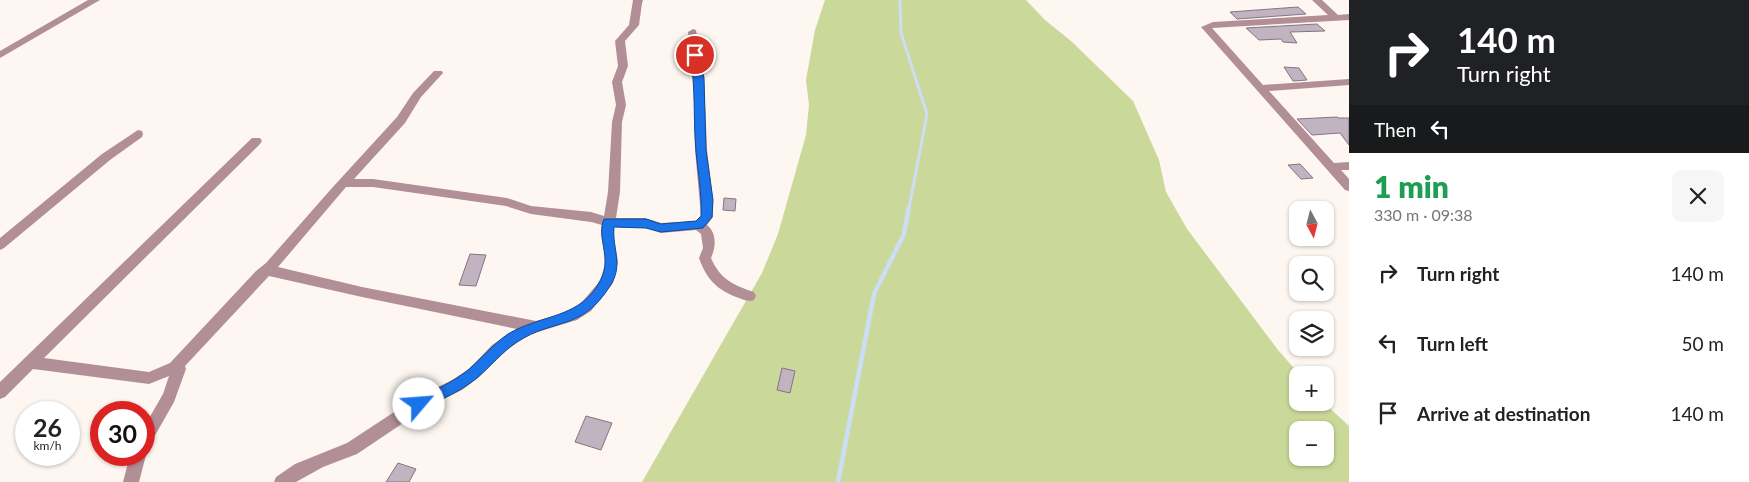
<!DOCTYPE html>
<html lang="en">
<head>
<meta charset="utf-8">
<style>
  body { margin:0; font-family:Lato,sans-serif; background:#f6f6f6; color:#222; height:100vh; display:flex; flex-direction:column; font-size:19px; white-space:nowrap }
  * { box-sizing:border-box; margin:0 }
  p { font-size:16px; color:#767676 }
  .icon { flex:none; width:28px; height:28px; fill:none; stroke:currentColor; stroke-width:2; stroke-linecap:round; stroke-linejoin:round }
  .map { position:relative; flex:1; overflow:hidden }
  .side { display:flex; flex-direction:column; background:#fff; width:400px }
  .side>* { flex:none }
  .hud { background:#202124; color:#fff; overflow:hidden }
  .needle { width:32px; rotate:173deg }
  .buttons { position:absolute; left:1289px; top:201px; display:grid; gap:10px }
  .buttons a { display:grid; place-items:center; width:45px; height:45px; border-radius:10px; background:#fff; box-shadow:0 1px 4px #0004; font-size:25px }
  .speed { position:absolute; left:15px; top:401px; display:flex; gap:10px; font-size:25px; font-weight:700; text-align:center }
  .speed>* { display:grid; place-content:center; width:65px; height:65px; border-radius:50%; background:#fff; box-shadow:0 1px 4px #0004; line-height:1 }
  .speed small { font-size:12px; font-weight:400 }
  .speed .limit { border:8px solid #d22; background:#fff; color:#111 }
  .pin { position:absolute; display:grid; place-items:center; width:42px; height:42px; color:#fff; margin:-21px; border:2px solid #fff; border-radius:50%; box-shadow:0 1px 5px #0007 }
  .me { position:absolute; width:55px; margin:-28px; rotate:63deg; stroke-linejoin:round; filter:drop-shadow(0 0 4px #0008) }
  .turn { display:flex; align-items:center; gap:18px; height:105px; padding:0 25px; font-size:22px }
  .turn .icon { width:65px; height:65px; stroke-width:2.5 }
  .turn b { display:block; font-size:35px; line-height:42px }
  .then { display:flex; align-items:center; height:48px; padding:0 25px; background:#0003; gap:10px; font-size:19px }
  .round { display:grid; place-items:center; flex:none; width:52px; height:52px; border-radius:10px; background:#f6f6f6 }
  .head { display:flex; align-items:center; justify-content:space-between; height:85px; padding:0 25px }
  h1 { font-size:30px; font-weight:800; line-height:38px; color:#1e9e55 }
  ul { padding:0; list-style:none }
  li { display:flex; align-items:center; gap:15px; height:70px; padding:0 25px }
  li div { flex:1 }
  li b { display:block; font-size:19px }
  li em { font-style:normal }
  main { display:flex; flex:1; min-height:0 }
  .map>svg:first-child { display:block }
</style>
</head>
<body>
<main>
<div class="map">
<svg width="1349" height="482" viewBox="0 0 1349 482">
  <rect width="100%" height="100%" fill="#fdf6f1"/>
  <path fill="#cad899" fill-rule="evenodd" d="M825,0h201l19,20 26,21 62,60 26,59 7,32 21,37 91,121 22,25h-2v27l26,1 25,23v56h-707l120,-209 16,-39 28,-99 3,-30 -3,-25 9,-50zM1298,430h27v28h-27z"/>
  <g fill="none" stroke-linecap="round" stroke-linejoin="round">
    <path stroke="#ccdef6" stroke-width="3" d="M900,0l1,33 26,81 -18,94"/>
    <path stroke="#ccdef6" stroke-width="4.5" d="M838,482l36,-188 30,-60 5,-27"/>
  </g>
  <path fill="#c1b3c0" stroke="#837682" d="M1298,7l8,7 -69,5 -7,-7z
    M1317,24l8,7 -35,1 7,11 -14,-1 -2,-3 -22,1 -13,-12z
    M1284,67l15,1 8,12 -14,1z
    M1337,117l2,1h10v27l-9,-12 -28,2 -15,-16z
    M1300,164l13,14 -12,1 -13,-14z
    M724,198l12,1 -1,12 -12,-1z
    M470,254l16,1 -10,31 -17,-1z
    M782,368l13,3 -5,22 -13,-3z
    M586,416l26,7 -11,27 -26,-8z
    M398,463l18,6 -7,13h-23z"/>
  <g fill="none" stroke-linecap="round" stroke-linejoin="round">
    <path fill="#b28f97" fill-rule="evenodd" d="M88,0h12l-100,58v-7z
      M633,0h10l-1,3 -3,22 -14,16 3,25 -6,16 4,23 -4,17 -2,70 -4,26h29l16,5 35,-2 5,-5 -6,-66 -1,-72 -6,-46 5,-3 3,1 8,48 3,72 6,50v17l-6,8c10,8 9,22 4,33 9,21 22,27 43,34l2,4 -2,4c-6,2 -10,0 -15,-2 -22,-8 -32,-18 -40,-40l4,-10 -2,-14 -5,-4 -35,3 -16,-5 -31,-1 -1,7 5,28 -5,21 -22,28 -14,9 -46,14 -13,8 -16,11 -23,24 -17,13 -38,19 -67,45 -34,13 -27,15h-22l2,-5 19,-13 52,-21 67,-44 38,-19 17,-11 23,-24 25,-16 -155,-32 -93,-21 -84,90 1,3 -12,33 -25,44 -5,2v-21l19,-33 6,-18 -20,8 -116,-15 -28,28 -5,2v-17l252,-244h8l2,3 -2,3 -216,214 105,14 21,-9 86,-92 10,-8 66,-75 65,-71 16,-24 21,-22h8l1,2 -22,24 -16,26 -51,56h19l134,19 24,8 60,6 13,4 4,-24 4,-70 4,-17 -4,-23 6,-16 -3,-25 14,-16zM346,187h27l133,19 25,8 60,8 11,3 -1,9 5,28 -6,19 -19,22 -13,9 -32,9 -174,-34 -84,-20z
      M1312,0h10l16,15 11,-1v6l-137,8 51,57 86,-6v6l-80,6 65,72 15,-1v8h-8l8,9v12l-4,-1 -144,-163 12,-5 115,-7z
      M138,130l4,1 1,3 -1,3 -32,23 -106,88 -4,2v-12l102,-84z
      M144,450l2,5 -7,27h-16l7,-27h14z"/>
  </g>
  <path fill="#1a73e8" stroke="#114b97" d="M695,52l4,3 5,23 2,72 7,50 -1,17 -9,11 -42,4 -15,-4 -32,-1c-2,22 10,38 -4,59 -28,45 -56,32 -93,56 -15,10 -26,24 -40,36 -16,13 -35,21 -53,30l-5,2 -5,-2 -2,-4 2,-4c19,-9 38,-17 54,-30 14,-12 25,-26 40,-36 33,-20 74,-15 93,-55 11,-22 -5,-42 3,-60h42l15,5 35,-3 5,-5c1,-22 -3,-43 -5,-65 -3,-32 0,-64 -6,-96z"/>
</svg>
<div class="buttons">
<a><svg class="needle" viewBox="-14 -14 28 28"><path d="M0-13l5 13h-10z" fill="#e53935"/><path d="M0 13l5-13h-10z" fill="#767676"/></svg></a>
<a><svg class="icon" aria-label="search" viewBox="0 0 24 24"><circle cx="10" cy="10" r="6"/><path d="M15 15l6 6"/></svg></a>
<a><svg class="icon" aria-label="layers" viewBox="0 0 24 24"><path d="M12 4l9 5-9 5-9-5zM3 14l9 5 9-5"/></svg></a>
<a>+</a>
<a>−</a>
</div>
<div class="speed"><div>26<small>km/h</small></div><div class="limit">30</div></div>
<div class="pin" style="left:695px;top:55px;background:#d93025"><svg class="icon" aria-label="arrive" viewBox="0 0 24 24"><path d="M6 21V4h12l-3 4 3 4H6"/></svg></div>
<svg class="me" style="left:419px;top:404px" viewBox="-20 -20 40 40"><circle r="19" fill="#fff"/><path d="M0-13L10 11 0 6-10 11z" fill="#1a73e8"/></svg>
</div>
<section class="side">
<div class="hud">
<div class="turn"><svg class="icon" aria-label="right" viewBox="0 0 24 24"><path d="M7 20v-9h11M14 6l5 5-5 5"/></svg><div><b>140 m</b>Turn right</div></div>
<div class="then">Then<svg class="icon" aria-label="left" viewBox="0 0 24 24"><path d="M17 20v-9H6M10 6l-5 5 5 5"/></svg></div>
</div>
<div class="head"><div><h1>1 min</h1><p>330 m · 09:38</p></div><a class="round"><svg class="icon" aria-label="close" viewBox="0 0 24 24"><path d="M6 6l12 12M18 6L6 18"/></svg></a></div>
<ul>
<li><svg class="icon" aria-label="right" viewBox="0 0 24 24"><path d="M7 20v-9h11M14 6l5 5-5 5"/></svg><div><b>Turn right</b></div><em>140 m</em></li>
<li><svg class="icon" aria-label="left" viewBox="0 0 24 24"><path d="M17 20v-9H6M10 6l-5 5 5 5"/></svg><div><b>Turn left</b></div><em>50 m</em></li>
<li><svg class="icon" aria-label="arrive" viewBox="0 0 24 24"><path d="M6 21V4h12l-3 4 3 4H6"/></svg><div><b>Arrive at destination</b></div><em>140 m</em></li>
</ul>
</section>
</main>
</body>
</html>
